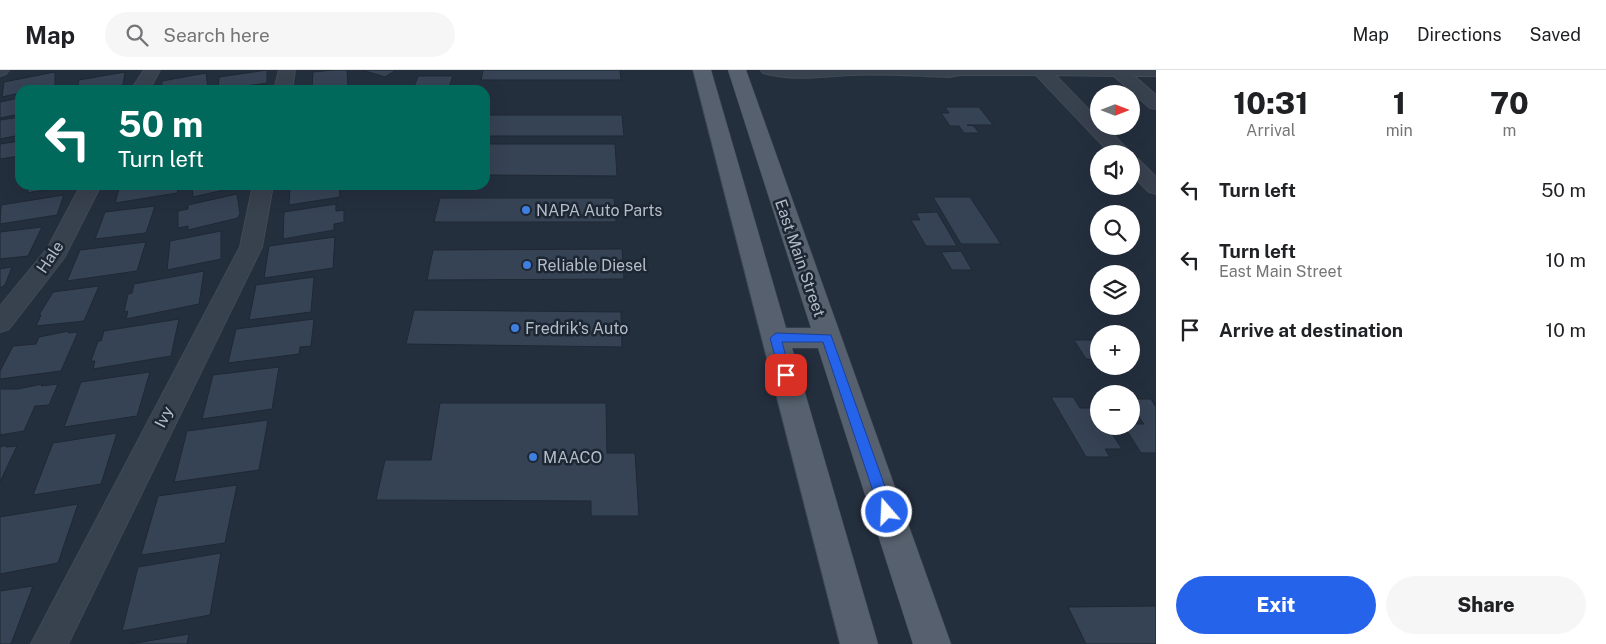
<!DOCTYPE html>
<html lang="en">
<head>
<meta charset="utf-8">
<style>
  body { margin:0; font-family:"Public Sans",sans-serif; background:#f6f6f6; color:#202124; height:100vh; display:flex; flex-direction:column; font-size:19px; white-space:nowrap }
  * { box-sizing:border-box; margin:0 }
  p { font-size:16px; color:#757577 }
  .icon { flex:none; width:28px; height:28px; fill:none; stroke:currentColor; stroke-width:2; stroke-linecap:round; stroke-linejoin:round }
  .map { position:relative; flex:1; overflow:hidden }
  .drawer { display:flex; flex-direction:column; background:#fff; width:450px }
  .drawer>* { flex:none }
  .banner { position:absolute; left:15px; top:15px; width:475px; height:105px; border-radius:15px; box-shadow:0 5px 20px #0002; background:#00695c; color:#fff; overflow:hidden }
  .needle { width:32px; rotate:90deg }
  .fabs { position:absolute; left:1090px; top:15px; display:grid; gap:10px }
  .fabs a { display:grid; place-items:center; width:50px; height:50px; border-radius:50%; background:#fff; box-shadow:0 5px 20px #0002; font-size:25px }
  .pin { position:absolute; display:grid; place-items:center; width:42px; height:42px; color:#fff; margin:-21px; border-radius:10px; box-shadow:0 2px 8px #0006 }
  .me { position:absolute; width:55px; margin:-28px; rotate:341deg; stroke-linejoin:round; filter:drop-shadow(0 0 4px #0008) }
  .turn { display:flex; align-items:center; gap:18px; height:105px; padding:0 20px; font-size:22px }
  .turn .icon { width:65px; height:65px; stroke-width:2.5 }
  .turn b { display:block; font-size:35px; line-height:42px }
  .eta { display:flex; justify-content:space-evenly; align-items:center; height:85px; text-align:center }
  .eta b { font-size:30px; font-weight:800; line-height:35px }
  .action { display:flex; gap:10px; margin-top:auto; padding:10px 20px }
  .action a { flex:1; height:58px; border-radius:30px; background:#2563eb; color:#fff; font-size:20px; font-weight:800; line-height:58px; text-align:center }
  .action a+a { background:#f6f6f6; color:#202124 }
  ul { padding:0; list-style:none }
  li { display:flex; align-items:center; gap:15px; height:70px; padding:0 20px }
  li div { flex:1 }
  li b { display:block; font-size:19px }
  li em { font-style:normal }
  header { display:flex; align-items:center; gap:30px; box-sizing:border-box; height:70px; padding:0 25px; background:#fff; border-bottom:1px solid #e0e0e0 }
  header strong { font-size:24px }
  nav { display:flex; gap:28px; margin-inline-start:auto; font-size:18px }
  .search { width:350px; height:45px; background:#f6f6f6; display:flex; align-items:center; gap:12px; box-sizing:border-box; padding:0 18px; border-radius:28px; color:#757577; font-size:19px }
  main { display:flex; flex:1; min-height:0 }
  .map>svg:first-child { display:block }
</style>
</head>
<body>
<header>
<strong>Map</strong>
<div class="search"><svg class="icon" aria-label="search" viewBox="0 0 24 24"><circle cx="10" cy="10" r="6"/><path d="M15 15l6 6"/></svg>Search here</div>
<nav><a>Map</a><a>Directions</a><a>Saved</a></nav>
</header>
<main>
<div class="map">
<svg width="1156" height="574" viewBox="0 0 1156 574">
  <rect width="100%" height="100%" fill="#242f3e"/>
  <path fill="#364354" stroke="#1f2835" d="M267,0v13l-49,7 1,-13z
    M333,0h14l1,20h-36l1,-18z
    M362,0h34l-11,7z
    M483,0h137l1,10h-140z
    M55,2v14l-19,4h-16v3l-18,4 2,-15z
    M125,2l-2,13 -28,5h-18l2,-10z
    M206,3l2,15 -12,2h-34v-9z
    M418,6h35l-5,14h-35z
    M20,28v16l-20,4v-16z
    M945,37h34l14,18h-26l7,1 5,7h-15l-5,-7h-9l-9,-13h8z
    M485,45h137l2,21h-139z
    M20,47v18l-20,4v-19z
    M20,71l-1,15 -19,3v-15z
    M485,74h130l2,32 -132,-1z
    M30,115h42l-45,8z
    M120,115h59l-2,8 -62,10z
    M192,115h54l-53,12z
    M290,115h49l1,12 -51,8z
    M237,124l3,19 -2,5 -50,12v-4l-10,2v-17l10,-2v-4z
    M64,125l-7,20 -57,9 1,-19z
    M933,127h37l31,47h-40z
    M440,128h174l2,24h-182z
    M336,134v7l8,-1v12l-10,2v6l-51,9 1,-27z
    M155,136l-9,27 -51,6 10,-27z
    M937,142l20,34h-31l-15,-26h9l-4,-7z
    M42,157l-14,29 -28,3v-27z
    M221,161v28l-54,11 3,-29z
    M335,167l-2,31 -69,10 5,-32z
    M146,172l-9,29 -70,10 13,-31z
    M622,179l2,30 -197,1 6,-30z
    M961,181l11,19h-20l-11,-18z
    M12,197l-7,18 -5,3v-19z
    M204,201l-5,33 -73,15 2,-8 -4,1 4,-18 4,-1 2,-9z
    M314,207l-3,35 -62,8 7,-35z
    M99,216l-15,35 -48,5 5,-11h-2l14,-23z
    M414,240l207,2 1,35 -216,-3z
    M179,249l-8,37 -78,13 2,-8h-4l7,-20h3l3,-10z
    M314,249l-3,27 -11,1 -1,7 -71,9 8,-34z
    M69,261l-1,2 10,-1 -17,39 -61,8v-8l13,-25 23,-2 3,-7z
    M1074,270h25v20l-13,-1z
    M279,297l-7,42 -70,10 11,-44z
    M150,302l-13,44 -73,11 17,-45z
    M42,314l-1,2 17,-2 -9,21 -14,1 -11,25 -24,4v-46h18z
    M1051,327h22l7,11h15l4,5v13h8l15,23h-17l5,8h-24z
    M1131,329h20l5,8v46h-15l-17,-27h7v-2h13l-13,-19z
    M440,333h166l1,50h28l4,63h-48v-15l-215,-1 9,-40h46z
    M268,350l-9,50 -85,12 13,-51z
    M117,363l-16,51 -68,11 20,-52z
    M7,375l-1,2 11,-1 -17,36v-35z
    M237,415l-12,58 -84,12 17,-59z
    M78,434l-20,59 -58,11v-57z
    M221,483l-11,62 -88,16 16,-64z
    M33,516l-22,58h-11v-53z
    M1156,536v38h-70l-18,-37z
    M189,564l-2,10h-57z"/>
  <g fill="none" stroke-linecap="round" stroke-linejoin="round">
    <defs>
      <path id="minor" d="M0,0h9l-3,4 -6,2z
        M144,0h16l-11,20h-18z
        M279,0h16l-3,20h-18z
        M761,0h395v6h-22l22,19v14l-6,-1 -36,-32 -59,-1 44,45v6h6l27,28h-21l-75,-79h-76l-11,2c-33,-1 -68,-4 -101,-2 -29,2 -56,6 -85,-2z
        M1131,87l7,2 18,18v17l-7,-2 -18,-18z
        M81,115h20l-37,73 -55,71 -9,3v-26l47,-57z
        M253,115h20l-11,62 -194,397h-37l209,-397z"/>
      <path id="major" d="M693,0h18l75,258h25l-83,-258h18l205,574h-38l-95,-296h-26l86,296h-38z"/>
    </defs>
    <use href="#minor" stroke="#414a57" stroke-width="2"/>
    <use href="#major" stroke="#414a57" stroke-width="1"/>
    <use href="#minor" fill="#38414e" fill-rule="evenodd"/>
    <use href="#major" fill="#56606e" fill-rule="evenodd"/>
  </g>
  <path fill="#2563eb" stroke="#184099" d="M776,263l55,2 63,177 -2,5 -5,1 -5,-1 -2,-5 -57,-170h-41l9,33 -5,4 -6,-4 -10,-37z"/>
  <g fill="#3f7fe0" stroke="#1d2633" stroke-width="2">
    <circle cx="526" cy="140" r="5"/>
    <circle cx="527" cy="195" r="5"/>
    <circle cx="515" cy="258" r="5"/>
    <circle cx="533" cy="387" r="5"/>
  </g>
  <g text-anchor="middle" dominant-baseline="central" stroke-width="5" stroke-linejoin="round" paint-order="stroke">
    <g font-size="16" fill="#b4bcc9" stroke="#1d2633" text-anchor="start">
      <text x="536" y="140">NAPA Auto Parts</text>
      <text x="537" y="195">Reliable Diesel</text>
      <text x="525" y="258">Fredrik's Auto</text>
      <text x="543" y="387">MAACO</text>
    </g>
    <g font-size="16" fill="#b4bcc9" stroke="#1d2633">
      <text transform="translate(50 187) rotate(-56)">Hale</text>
      <text transform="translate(800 188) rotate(71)">East Main Street</text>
      <text transform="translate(164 347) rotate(-63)">Ivy</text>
    </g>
  </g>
</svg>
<div class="fabs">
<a><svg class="needle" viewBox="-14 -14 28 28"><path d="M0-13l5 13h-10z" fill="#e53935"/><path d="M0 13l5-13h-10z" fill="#757577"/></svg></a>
<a><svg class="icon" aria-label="sound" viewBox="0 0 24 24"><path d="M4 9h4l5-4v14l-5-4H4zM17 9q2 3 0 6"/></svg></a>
<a><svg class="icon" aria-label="search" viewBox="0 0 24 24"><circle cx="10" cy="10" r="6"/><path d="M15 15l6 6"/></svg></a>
<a><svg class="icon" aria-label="layers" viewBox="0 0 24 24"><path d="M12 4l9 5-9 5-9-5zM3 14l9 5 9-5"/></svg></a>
<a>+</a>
<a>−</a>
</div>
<div class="pin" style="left:786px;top:305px;background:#d93025"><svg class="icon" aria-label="arrive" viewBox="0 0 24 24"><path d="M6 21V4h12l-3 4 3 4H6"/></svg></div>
<svg class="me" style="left:887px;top:442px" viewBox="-20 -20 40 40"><circle r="17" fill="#2563eb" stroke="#fff" stroke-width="3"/><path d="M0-11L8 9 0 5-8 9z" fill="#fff"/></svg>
<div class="banner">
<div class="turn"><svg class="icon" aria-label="left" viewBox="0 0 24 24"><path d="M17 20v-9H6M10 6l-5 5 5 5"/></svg><div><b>50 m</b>Turn left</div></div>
</div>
</div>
<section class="drawer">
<div class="eta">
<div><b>10:31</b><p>Arrival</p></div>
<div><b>1</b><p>min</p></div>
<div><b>70</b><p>m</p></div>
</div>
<ul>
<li><svg class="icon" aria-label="left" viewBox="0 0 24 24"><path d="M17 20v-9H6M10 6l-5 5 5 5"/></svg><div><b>Turn left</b></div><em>50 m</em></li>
<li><svg class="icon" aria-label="left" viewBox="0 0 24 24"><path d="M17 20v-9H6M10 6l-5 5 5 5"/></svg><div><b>Turn left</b><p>East Main Street</p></div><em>10 m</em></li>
<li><svg class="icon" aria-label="arrive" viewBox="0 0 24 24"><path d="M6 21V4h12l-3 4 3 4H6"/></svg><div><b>Arrive at destination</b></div><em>10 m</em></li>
</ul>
<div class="action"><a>Exit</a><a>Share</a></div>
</section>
</main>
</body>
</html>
